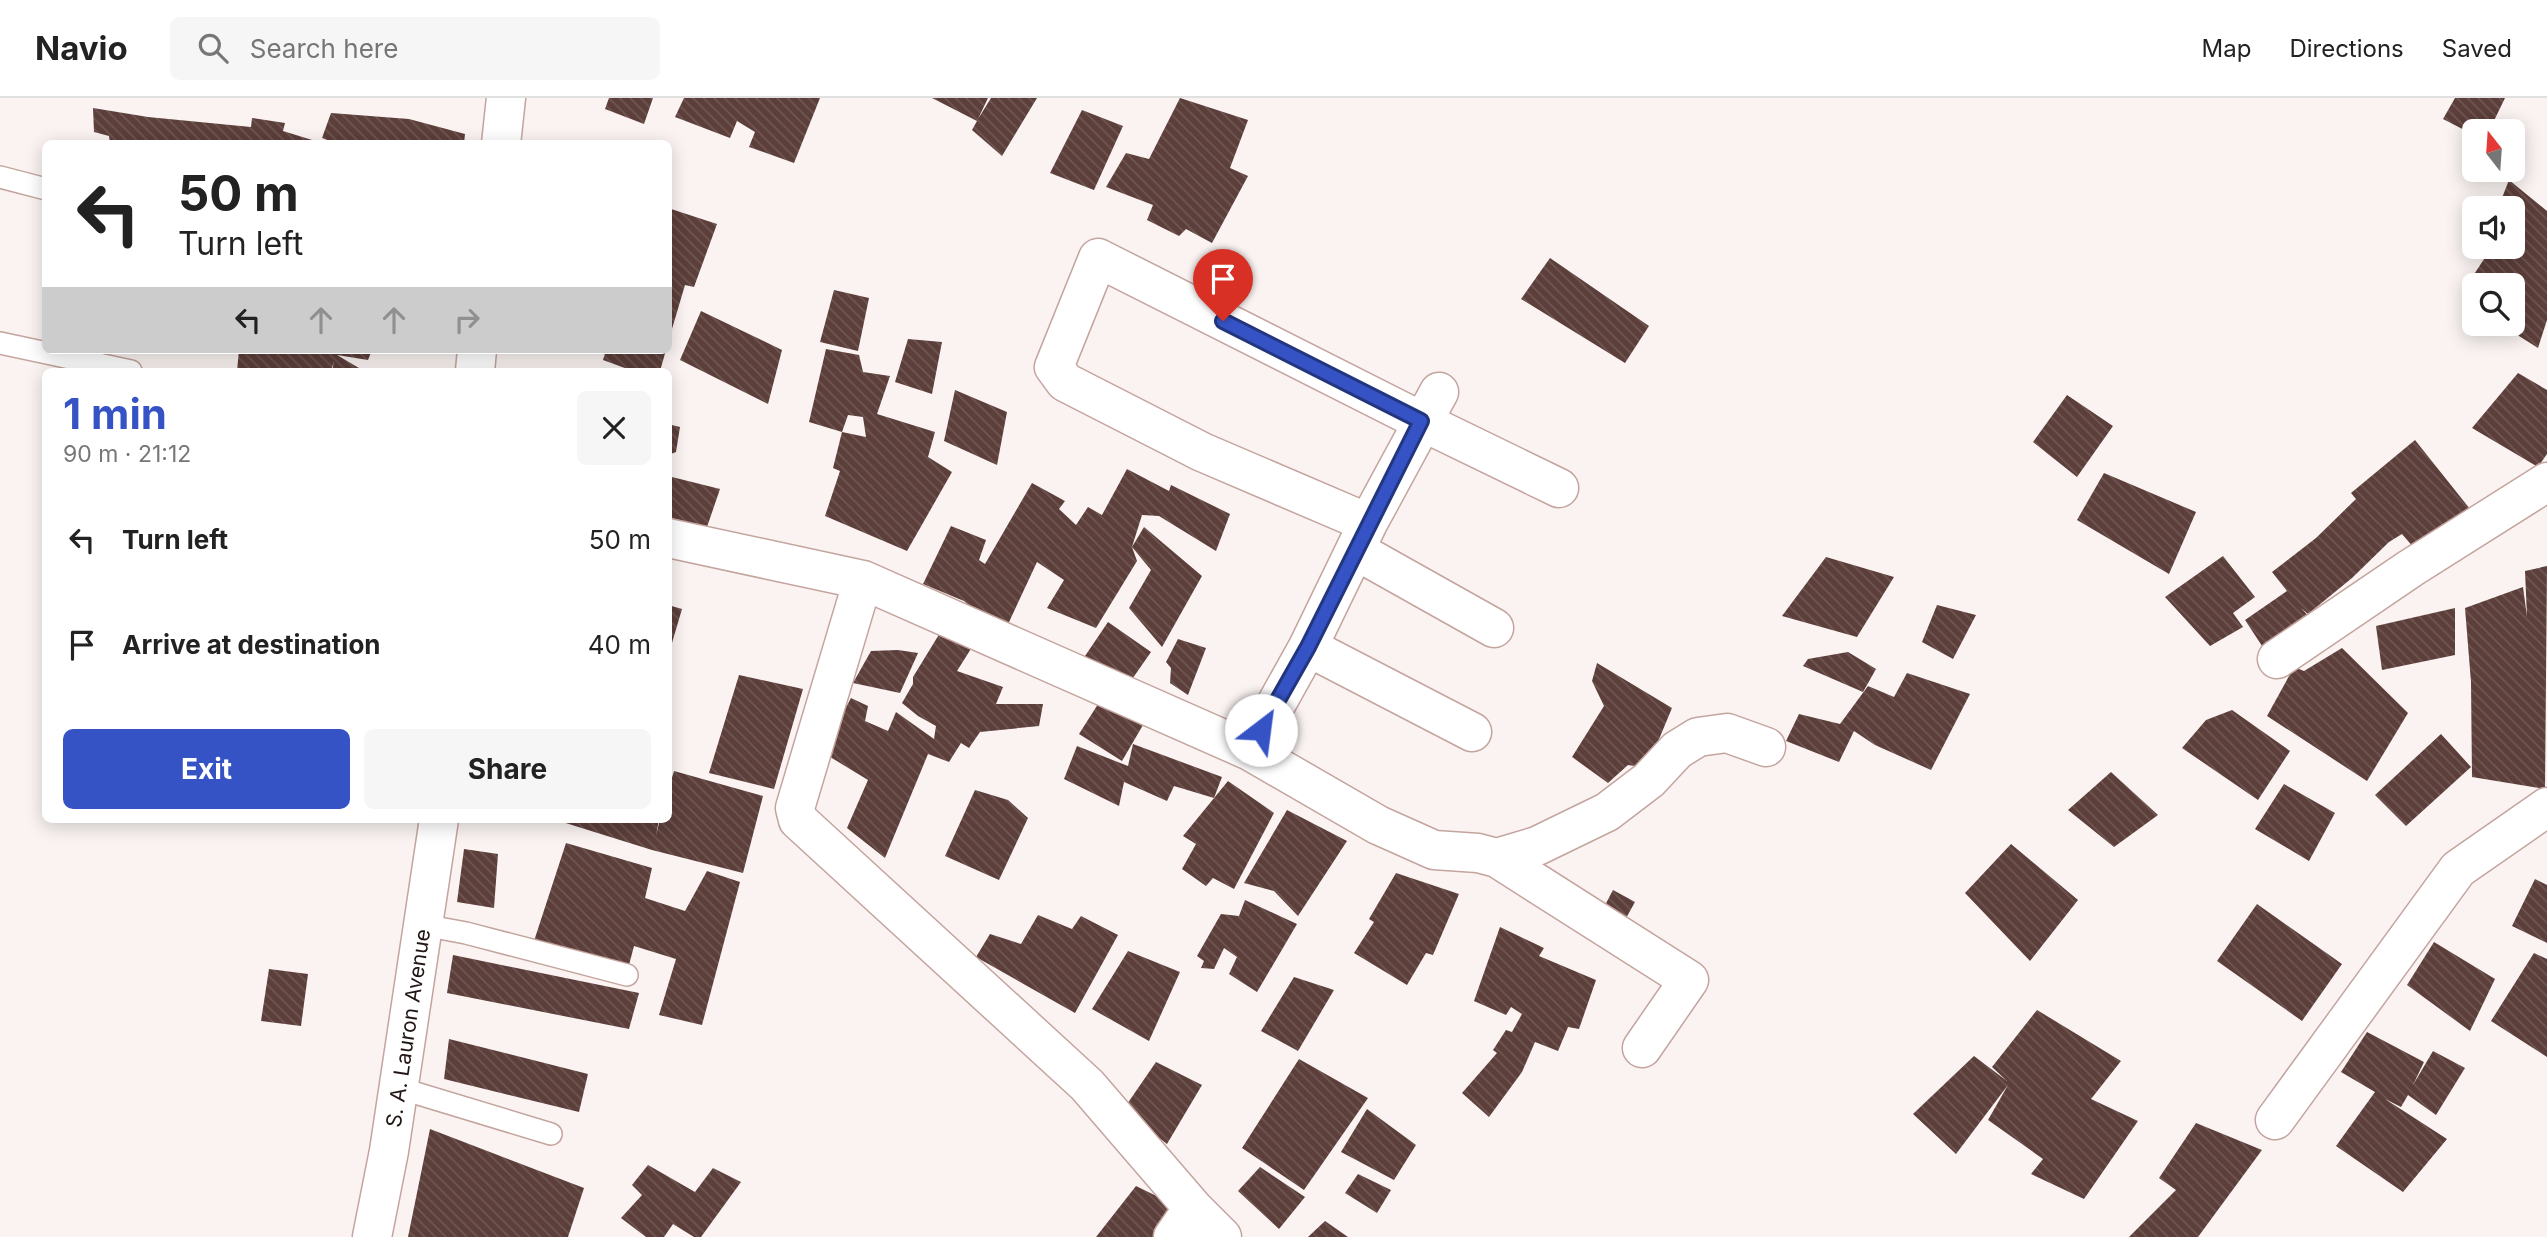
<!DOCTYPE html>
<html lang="en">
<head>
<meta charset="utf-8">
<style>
  body { margin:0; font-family:Inter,sans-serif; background:#f6f6f6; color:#222; height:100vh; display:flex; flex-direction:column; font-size:26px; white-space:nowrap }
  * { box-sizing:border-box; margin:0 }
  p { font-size:23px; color:#767676 }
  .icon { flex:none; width:38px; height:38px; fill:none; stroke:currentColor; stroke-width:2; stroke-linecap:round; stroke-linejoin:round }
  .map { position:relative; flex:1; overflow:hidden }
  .panel { position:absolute; left:42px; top:270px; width:630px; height:455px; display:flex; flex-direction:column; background:#fff; border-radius:10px; box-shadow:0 4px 18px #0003 }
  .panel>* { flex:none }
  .banner { position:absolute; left:42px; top:42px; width:630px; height:214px; border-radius:10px; box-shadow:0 4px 18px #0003; background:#fff; color:#222; overflow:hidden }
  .needle { width:46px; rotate:343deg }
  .tools { position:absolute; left:2462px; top:21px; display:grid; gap:14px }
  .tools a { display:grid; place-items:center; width:63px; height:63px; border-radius:10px; background:#fff; box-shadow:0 4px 18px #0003; font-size:35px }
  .pin { position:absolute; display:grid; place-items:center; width:60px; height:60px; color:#fff; margin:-72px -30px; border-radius:50% 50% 50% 0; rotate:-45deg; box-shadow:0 0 7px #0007 }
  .pin .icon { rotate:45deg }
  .me { position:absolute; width:77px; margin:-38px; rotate:30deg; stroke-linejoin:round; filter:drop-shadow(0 0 5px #0008) }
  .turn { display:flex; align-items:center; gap:24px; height:147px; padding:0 21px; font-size:32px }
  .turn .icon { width:91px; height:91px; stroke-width:2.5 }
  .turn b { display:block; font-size:49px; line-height:60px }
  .lanes { display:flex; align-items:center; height:66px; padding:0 21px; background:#0003; justify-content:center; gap:35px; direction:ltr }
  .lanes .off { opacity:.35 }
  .round { display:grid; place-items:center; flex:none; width:74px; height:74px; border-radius:10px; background:#f6f6f6 }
  .headline { display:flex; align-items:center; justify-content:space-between; height:119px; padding:0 21px }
  h1 { font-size:42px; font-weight:700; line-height:52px; color:#3553c4 }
  .primary-button { display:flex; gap:14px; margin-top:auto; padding:14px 21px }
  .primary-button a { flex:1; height:80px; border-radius:10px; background:#3553c4; color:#fff; font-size:28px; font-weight:700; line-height:80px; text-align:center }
  .primary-button a+a { background:#f6f6f6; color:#222 }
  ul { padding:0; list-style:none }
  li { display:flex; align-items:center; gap:21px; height:105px; padding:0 21px }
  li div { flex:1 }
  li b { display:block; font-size:26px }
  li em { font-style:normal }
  header { display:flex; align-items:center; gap:42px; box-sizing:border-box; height:98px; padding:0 35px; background:#fff; border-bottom:2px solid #e0e0e0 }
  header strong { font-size:33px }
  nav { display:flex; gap:38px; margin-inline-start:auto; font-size:24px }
  .search { width:490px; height:63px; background:#f6f6f6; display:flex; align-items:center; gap:18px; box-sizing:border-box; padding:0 24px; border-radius:10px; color:#767676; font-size:26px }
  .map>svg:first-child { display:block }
</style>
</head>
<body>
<header>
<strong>Navio</strong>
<div class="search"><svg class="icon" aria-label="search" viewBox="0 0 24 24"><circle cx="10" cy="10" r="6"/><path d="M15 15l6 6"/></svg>Search here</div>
<nav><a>Map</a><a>Directions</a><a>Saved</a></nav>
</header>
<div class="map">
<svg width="2547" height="1139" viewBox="0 0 2547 1139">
  <defs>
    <pattern id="building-back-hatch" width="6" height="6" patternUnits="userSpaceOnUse" patternTransform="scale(1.75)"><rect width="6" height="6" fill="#5c3e3a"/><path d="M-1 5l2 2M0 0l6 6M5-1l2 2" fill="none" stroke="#6f5753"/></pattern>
  </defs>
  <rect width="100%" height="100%" fill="#faf3f2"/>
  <path fill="url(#building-back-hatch)" d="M609,0h44l-9,26 -39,-15z
    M684,0h136l-26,65 -45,-16 6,-15 -18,-11 -7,17 -55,-21z
    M932,0h56l-10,21 13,-21h46l-35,58 -30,-26 5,-9z
    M1180,0l68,22 -18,48 18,8 -36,67 -26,-14 -7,7 -32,-16 6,-15 -47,-18 20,-34 23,6z
    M2455,0h50l-16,33h-15v4l-31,-16z
    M93,10l55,9 103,10 1,-9 33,5 -2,8 42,13h-215l-1,-8 -15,-4z
    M1082,12l41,16 -29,64 -44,-17z
    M331,15l78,6 56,15 -1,10h-126l-16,-6z
    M2509,82l38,31v109l-9,28 -19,-12 -8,-12h2v-39h-39v10l-9,-7 27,-41h21v-39h-15z
    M668,110l49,16 -23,63 -9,-2 -16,54z
    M1550,160l99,68 -24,37 -104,-64z
    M834,192l35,8 -11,53 -38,-9z
    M701,213l81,39 -14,54 -88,-44z
    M908,241l34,3 -10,52 -37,-12z
    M826,251l33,6 4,17 27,4 -13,38 58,18 -7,25 24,15 -45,79 -82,-35 15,-45 -7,-3 9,-36 24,5 -3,-20 -15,-2 -6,17 -33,-10z
    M239,252h133l-4,10 -31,-5 27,16h-32l2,-10 -3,10h-94z
    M606,252h60l-6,21h-27l-30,-11z
    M2518,275l29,17v64l-9,13 -66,-39z
    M955,292l52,22 -10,53 -53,-24z
    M2067,297l46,31 -36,51 -44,-35z
    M668,326l12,3 -4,25 -8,3z
    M2415,342l55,69 -56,39 -12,-14 -13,8 -37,36 -44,36 -7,-6 13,14 -48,30 -21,-32 42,-29 -15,-19 44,-34 40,-39 -5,-6z
    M1127,371l42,22 2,-6 59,29 -14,37 -57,-35 -17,-1 -10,32 12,-20 58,49 -40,71 -33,-39 22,-38 -19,-23 5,14 -41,67 -49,-20 17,-28 -27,-18 -34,73 -39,-34 -41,-17 28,-58 35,14 -7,20 6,4 47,-81 33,18 -6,8 17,16 12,-18 14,8z
    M2104,375l92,39 -27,62 -92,-54z
    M668,378l52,13 -13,38 -39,-10z
    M2223,458l32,41 -22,16 10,14 -33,19 -45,-49z
    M1826,459l68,20 -37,60 -75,-21z
    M2547,468l-2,223 -73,-12 -1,-95 -6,-74 58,-21 4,30 -2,-46z
    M668,507l14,4 -13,44h-1z
    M1937,507l39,10 -23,44 -31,-17z
    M2455,510v47l-73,15 -6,-44z
    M1108,524l43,30 -23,33 -43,-29z
    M943,530l31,16 -17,27 46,16 -7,17h47l-4,22 -59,6 -11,16 -8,-5 -12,19 -21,-8 -43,104 -38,-30 21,-48 -46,-28 29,-54 17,8 -3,15 23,10 8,-19 38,27 2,-13 -18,-10 -16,-13 11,-19v-7z
    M1178,541l28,9 -18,47 -18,-12 1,-15 -5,-6z
    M2342,550l66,65 -41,68 -100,-65 27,-49 10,4z
    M898,552l20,3 -18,40 -47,-10 18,-32z
    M1848,554l28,17 -13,23 -60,-26 5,-7z
    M1597,565l75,45 -25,60 -19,-3 -20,18 -36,-26 32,-51 -12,-25z
    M1907,575l63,21 -39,76 -56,-25 -21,-14 -15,31 -53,-21 13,-27 41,10 28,-38 26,11z
    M739,577l64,14 -29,100 -65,-16z
    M1100,603l43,24 -21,36 -43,-27z
    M2232,612l58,41 -32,49 -76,-52 24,-28z
    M2441,636l30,33 -65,59 -31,-31z
    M1133,646l89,33 -8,21 -40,-12 -7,15 -43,-19 -5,24 -55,-27 13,-33 51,20z
    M674,673l89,25 -20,77 -91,-23 -96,-30 103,-1 -3,17 4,-17h8v-28z
    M2111,674l47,43 -44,32 -46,-37z
    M1228,683l46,32 -40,76 -21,-11 -7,8 -24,-17 14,-25 -13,-8z
    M2284,686l51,29 -26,48 -54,-32z
    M975,692l33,10 20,18 -29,62 -54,-24z
    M1287,712l60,31 -49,75 -24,-25 -30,-8z
    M566,745l86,25 -7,30 40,13 22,-40 33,11 -38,143 -43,-10 17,-56 -42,-13 -5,19 -95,-24z
    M2011,746l67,56 -48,61 -65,-68z
    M464,751l34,5 -4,54 -37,-6z
    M1396,775l63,21 -26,61 -7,-2 -19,32 -53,-32 20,-31 -5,-3z
    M2535,781l12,6v58l-35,-17z
    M1613,792l22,12 -10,18 -22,-11z
    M1245,802l52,24 -40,68 -28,-18 8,-17 -13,-9 -10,21 -13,-1 3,-7 -7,-5 24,-42 18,2z
    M2257,806l85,60 -40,57 -85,-60z
    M1038,817l34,14 9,-13 37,19 -43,78 -99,-56 14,-23 31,10z
    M1500,829l44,21 -5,8 57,24 -17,49 -11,-2 -10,24 -23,-9 -13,30 -33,45 -27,-24 35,-40 -4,-3 13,-20 6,2 10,-18 -11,-7 -5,8 -32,-14z
    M2434,844l61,37 -25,52 -63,-46z
    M1128,853l52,21 -31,69 -57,-32z
    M2534,855l13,6v98l-56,-36z
    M453,857l186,38 -10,36 -182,-36z
    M269,871l39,5 -7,52 -40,-5z
    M1294,879l40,13 -36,61 -37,-20z
    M2037,912l84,51 -30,38 47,22 -54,78 -53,-25 12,-15 -55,-39 20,-35 -52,69 -43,-40 61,-58 33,25 -15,-14z
    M2367,934l57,30 -11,23 20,-34 32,17 -29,47 -28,-20 -7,12 -16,-8 62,40 -44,53 -67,-46 39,-54 -34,-20z
    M449,941l139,35 -9,38 -135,-33z
    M1299,961l69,39 -64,92 -62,-42z
    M1156,964l46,23 -35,59 -44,-34z
    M1367,1011l49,36 -22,35 -53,-28z
    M2196,1025l66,27 -64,87h-69l47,-47 -17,-12z
    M430,1031l154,59 -16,49h-160z
    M648,1067l47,27 18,-24 28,14 -40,55h-7l-21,-13 -9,13h-18l-25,-19 21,-23 -10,-10z
    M1260,1069l45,30 -26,32 -41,-38z
    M1358,1076l33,16 -14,23 -32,-20z
    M1136,1088l45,22 -20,29h-65z
    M1325,1123l23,16h-40z"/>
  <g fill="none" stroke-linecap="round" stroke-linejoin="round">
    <defs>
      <path id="service" d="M0,79l46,12
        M0,245l131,28
        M423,827l43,8 161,42
        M399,990l152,46"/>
      <path id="minor" d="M1368,425l-166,-71 -137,-70 -11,-15 44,-109 323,163 138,67
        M668,440l195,42 387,171 128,74 56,25 44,3 19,5 40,-12 70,-34 42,-32 28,-30 21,-13 29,-4 39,14
        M1355,452l139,78
        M863,482l-68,228 3,12 289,265 106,123 29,29
        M1308,549l164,85
        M2277,561l134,-91 136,-86
        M1250,653l58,-104 60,-124 71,-131
        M1497,760l192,122 -47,68
        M2275,1022l183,-251 89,-62
        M1173,1139l20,-29"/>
      <g id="trunk">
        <path d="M501,46l5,-46"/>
        <path d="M475,273l2,-21"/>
        <path id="s1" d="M372,1139l17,-86 50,-332"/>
      </g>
    </defs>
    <use href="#service" stroke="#c4a49e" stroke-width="24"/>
    <use href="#minor" stroke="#c4a49e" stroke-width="41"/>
    <use href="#trunk" stroke="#c4a49e" stroke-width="41"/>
    <use href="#service" stroke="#fff" stroke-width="21"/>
    <use href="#minor" stroke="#fff" stroke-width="38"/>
    <use href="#trunk" stroke="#fff" stroke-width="38"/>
  </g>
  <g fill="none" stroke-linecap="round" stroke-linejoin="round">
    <defs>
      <path id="route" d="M1223,223l198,100 -113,226 -47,83"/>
    </defs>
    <use href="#route" stroke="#22367f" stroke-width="18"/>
    <use href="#route" stroke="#3553c4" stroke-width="12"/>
  </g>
  <g text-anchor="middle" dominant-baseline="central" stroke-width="7" stroke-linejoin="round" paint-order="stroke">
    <g font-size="21" fill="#221615" stroke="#faf3f2">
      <text stroke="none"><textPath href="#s1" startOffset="212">S. A. Lauron Avenue</textPath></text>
    </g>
  </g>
</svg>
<div class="tools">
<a><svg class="needle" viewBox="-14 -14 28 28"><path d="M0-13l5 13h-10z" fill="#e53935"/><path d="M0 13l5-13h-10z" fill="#767676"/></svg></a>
<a><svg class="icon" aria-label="sound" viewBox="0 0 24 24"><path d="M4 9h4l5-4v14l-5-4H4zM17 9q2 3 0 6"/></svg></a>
<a><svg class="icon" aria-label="search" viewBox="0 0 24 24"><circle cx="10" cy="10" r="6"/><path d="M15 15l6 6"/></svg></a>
</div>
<div class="pin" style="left:1223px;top:223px;background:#d93025"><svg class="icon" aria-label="arrive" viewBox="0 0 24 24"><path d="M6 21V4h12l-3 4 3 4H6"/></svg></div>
<svg class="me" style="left:1261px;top:632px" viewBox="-20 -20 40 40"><circle r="19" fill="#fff"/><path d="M0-13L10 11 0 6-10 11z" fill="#3553c4"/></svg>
<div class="banner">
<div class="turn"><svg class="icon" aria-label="left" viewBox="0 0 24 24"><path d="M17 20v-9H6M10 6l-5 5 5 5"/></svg><div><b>50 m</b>Turn left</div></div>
<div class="lanes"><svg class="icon" aria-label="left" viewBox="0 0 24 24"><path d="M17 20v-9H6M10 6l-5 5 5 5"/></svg><svg class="icon off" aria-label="ahead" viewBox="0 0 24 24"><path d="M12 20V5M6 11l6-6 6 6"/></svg><svg class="icon off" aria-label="ahead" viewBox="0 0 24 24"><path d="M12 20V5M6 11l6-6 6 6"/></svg><svg class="icon off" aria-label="right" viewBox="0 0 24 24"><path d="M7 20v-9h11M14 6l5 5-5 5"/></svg></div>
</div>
<section class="panel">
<div class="headline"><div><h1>1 min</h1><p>90 m · 21:12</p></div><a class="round"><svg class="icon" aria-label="close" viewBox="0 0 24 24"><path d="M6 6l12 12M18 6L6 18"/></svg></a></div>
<ul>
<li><svg class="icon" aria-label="left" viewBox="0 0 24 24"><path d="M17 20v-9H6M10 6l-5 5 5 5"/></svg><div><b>Turn left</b></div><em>50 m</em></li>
<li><svg class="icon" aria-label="arrive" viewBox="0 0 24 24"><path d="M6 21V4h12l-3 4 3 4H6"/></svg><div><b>Arrive at destination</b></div><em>40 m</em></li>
</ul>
<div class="primary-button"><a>Exit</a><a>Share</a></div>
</section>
</div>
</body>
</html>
